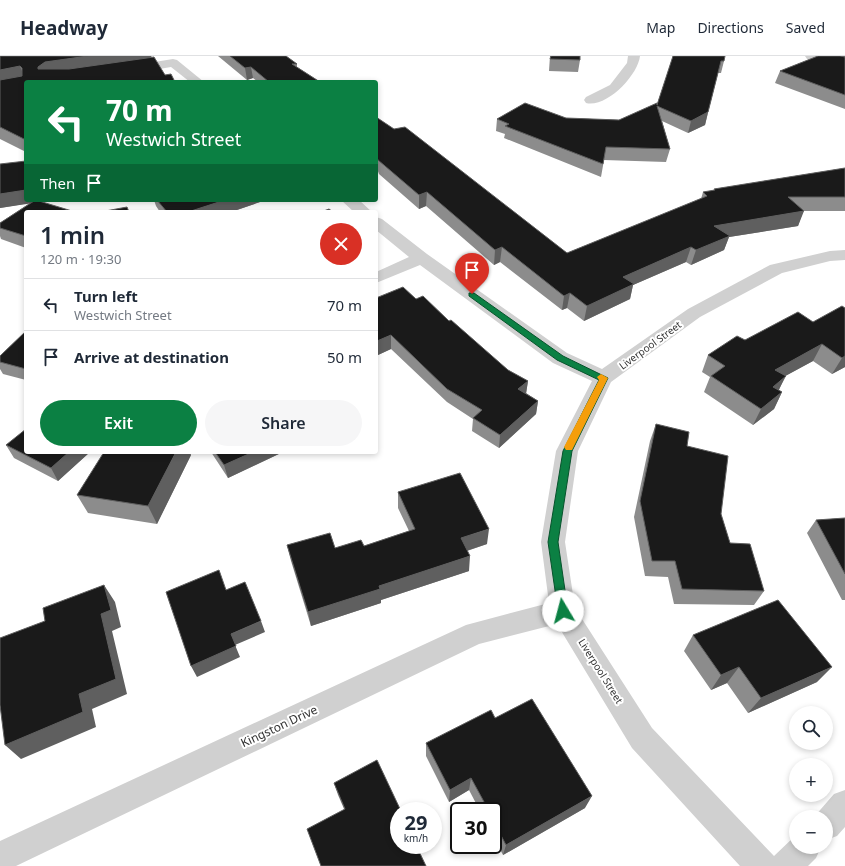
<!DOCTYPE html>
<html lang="en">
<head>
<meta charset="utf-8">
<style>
  body { margin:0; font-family:"Noto Sans",sans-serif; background:#f6f6f7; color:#1f2937; height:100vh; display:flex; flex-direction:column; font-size:15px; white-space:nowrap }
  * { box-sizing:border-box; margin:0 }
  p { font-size:13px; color:#747a83 }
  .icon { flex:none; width:22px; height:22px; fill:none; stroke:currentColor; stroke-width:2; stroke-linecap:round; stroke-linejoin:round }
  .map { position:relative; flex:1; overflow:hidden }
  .side { position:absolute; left:24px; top:154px; width:354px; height:244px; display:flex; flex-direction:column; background:#fff; border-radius:4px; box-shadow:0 2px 6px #0003 }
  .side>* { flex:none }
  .guide { position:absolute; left:24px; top:24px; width:354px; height:122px; border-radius:4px; box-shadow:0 2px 6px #0003; background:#0b8043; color:#fff; overflow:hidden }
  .tools { position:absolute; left:789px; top:650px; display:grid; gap:8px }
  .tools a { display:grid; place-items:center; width:44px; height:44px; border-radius:50%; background:#fff; box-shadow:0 2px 6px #0003; font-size:20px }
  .speed { position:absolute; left:390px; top:746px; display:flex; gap:8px; font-size:20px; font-weight:700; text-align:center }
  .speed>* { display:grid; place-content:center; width:52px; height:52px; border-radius:50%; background:#fff; box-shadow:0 2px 6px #0003; line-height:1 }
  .speed small { font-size:10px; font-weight:400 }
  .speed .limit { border:2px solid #111; border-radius:6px; background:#fff; color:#111 }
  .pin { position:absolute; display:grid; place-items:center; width:34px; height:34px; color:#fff; margin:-41px -17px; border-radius:50% 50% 50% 0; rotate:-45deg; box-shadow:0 0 4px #0007 }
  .pin .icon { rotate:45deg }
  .me { position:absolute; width:44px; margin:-22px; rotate:352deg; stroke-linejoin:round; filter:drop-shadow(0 0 3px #0008) }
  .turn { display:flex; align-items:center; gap:14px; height:84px; padding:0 16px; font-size:18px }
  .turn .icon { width:52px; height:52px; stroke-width:2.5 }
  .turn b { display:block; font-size:28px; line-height:34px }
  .then { display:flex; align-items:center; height:38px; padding:0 16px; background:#0003; gap:8px; font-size:15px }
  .round { display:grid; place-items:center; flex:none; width:42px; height:42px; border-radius:21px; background:#f6f6f7 }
  .head { display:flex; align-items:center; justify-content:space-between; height:68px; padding:0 16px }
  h1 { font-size:24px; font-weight:600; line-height:30px }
  .action { display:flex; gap:8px; margin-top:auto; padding:8px 16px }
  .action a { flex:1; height:46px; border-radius:24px; background:#0b8043; color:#fff; font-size:16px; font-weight:600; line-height:46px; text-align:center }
  .action a+a { background:#f6f6f7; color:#1f2937 }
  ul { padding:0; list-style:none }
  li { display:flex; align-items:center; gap:12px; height:52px; padding:0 16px; border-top:1px solid #e0e1e3 }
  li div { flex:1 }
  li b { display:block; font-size:15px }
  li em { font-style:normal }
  header { display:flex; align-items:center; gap:24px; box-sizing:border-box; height:56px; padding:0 20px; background:#fff; border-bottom:1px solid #e0e1e3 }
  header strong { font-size:19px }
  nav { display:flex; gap:22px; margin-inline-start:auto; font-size:14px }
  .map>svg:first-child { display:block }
</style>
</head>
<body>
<header>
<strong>Headway</strong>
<nav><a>Map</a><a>Directions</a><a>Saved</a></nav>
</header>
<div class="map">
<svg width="845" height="810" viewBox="0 0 845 810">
  <rect width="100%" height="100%" fill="#fff"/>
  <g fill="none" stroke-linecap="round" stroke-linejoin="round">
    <path fill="#d0d0d0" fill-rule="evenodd" d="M628,0h12c-2,19 -33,52 -54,47l-2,-3 2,-3 24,-12 17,-22z
      M805,0h20l20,5v8l-38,-10z
      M173,3l4,1 27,22h-14l-19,-15 -41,7 -6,-4 6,-4z
      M341,144h18l13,12h-18z
      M376,161l6,2 45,35 140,99 35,16 86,-60 82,-44 60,-14 15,-1v10l-15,1 -48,12 -82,44 -89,65 -33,69 -13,91 10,66 77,120 122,128 22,-21v12h25l-5,11 -8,8h-68l-108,-118 -75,-124 -78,20 -463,222h-16v-25l466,-216 83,-22 -8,-61 15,-91 36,-70 -39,-18 -133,-98 -44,18v-11l33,-15 -33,-27z
      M845,734v37l-8,9 -11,4v-23h-12l20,-23z"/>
  </g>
  <path fill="#8c8c8c" d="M0,0h151l14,19 10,7h-149v70l-26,-13z
    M218,0h68l11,8v3l23,15h-62l-5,-4 -6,2z
    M550,0h30v4l-2,12 -29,-1z
    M673,0l51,5 -3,12h-3l-13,52 -17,8 -26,-12 8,28 -4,13 -62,-2 -3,17 -97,-39 1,-4 -9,-3 1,-12 69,-1 53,2 38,-15z
    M818,0h27v53l-70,-26 5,-12z
    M376,61l191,136 134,-54 2,-7 10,-1 1,-2 131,-21v43h-42l-5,15 -69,11 -5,13 -33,15 -5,-3 -53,23 -3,14 -46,22 -17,-13 -5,2 -62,-48 -6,3 -68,-59 -7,3 -40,-35 -3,-8z
    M0,108l46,37h-5l-15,11v36l-25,-9 -1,-3v-13l30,-20 -30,5z
    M154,144h112l-35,12h-71l-4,-6z
    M376,242l40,1 33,22 59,49 20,11 -2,12 12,8 -2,13 -37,34 -27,-17 1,-12 -26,-17 -56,-53 -13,6 -2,-3z
    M845,252v59l-13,7 -19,-13 -28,15 -6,14 3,2 -8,17 -21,16 -49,-33 6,-15 -8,-5 6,-17 37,-15 68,-18z
    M26,275v49l-23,-6 -3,-5v-13z
    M656,368l31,22 34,68 9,29 34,48 -10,14 -80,-1 -6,-27 -23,-1 -11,-59 16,-76z
    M6,389l20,7h64l-32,29 -44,-23z
    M211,396h72l-55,26z
    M191,399l-34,69 -69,-11 -11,-18z
    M398,436l89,52 -20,7 2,20 -88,29v3l-70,23 -20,-65 -4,-16 48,3 29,-2 45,-15 -11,-23z
    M845,462v82h-3l-35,-67 9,-13z
    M693,579l124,47 -69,31 -21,-30 -16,7 -27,-39z
    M495,662l90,90 -82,47 -10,-19v-25h-13l-11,-21 -20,12 -23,-46v-13z
    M334,727l92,83 -82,-57 -6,-14z"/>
  <path fill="#5f5f5f" d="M88,0h63l2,5 -110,21 -5,-13v-2l7,-5z
    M20,10l6,15 -26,4v-15z
    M251,11l2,11 -6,2 -2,-12z
    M708,56l-3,13 -17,8 3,-12z
    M26,134v10h20v1l-46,7v-14z
    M427,136l-1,14 -7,3v-14z
    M225,144h41l-35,12h-43z
    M804,155l-6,15 -69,11 -5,13 -33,15 5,-15 18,-24z
    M502,191l-2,15 -6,3 1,-15z
    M691,191l-5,15 -53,23 -3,14 -46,22 3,-15 36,-29z
    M570,237l-3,15 -5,2 2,-14z
    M391,279v14l-13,6 -1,-14z
    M822,288l-9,17 -46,25 8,-16z
    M845,300v11l-13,7 10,-16z
    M786,320l-9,17 -4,-6z
    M528,325l-2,13 -8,-5z
    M782,336l-8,17 -21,16 8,-16z
    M538,345l-2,13 -37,34 1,-13z
    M69,396h21l-32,29 -7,-13z
    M176,396h14l1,3 -34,69 -9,-18z
    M253,396h30l-55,26 -4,-13z
    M489,473l-2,15 -27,9 1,-15z
    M470,500l-1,15 -88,29v3l-70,23 -3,-14 71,-26z
    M104,529l11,17 6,25 -9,4 15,63 -35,15 4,18 -75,32 -16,-14 74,-51 22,-80z
    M261,565l4,11 -30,13 5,12 -43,20 -6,-11 40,-32z
    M739,611l-12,16 -16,7 10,-15z
    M832,611l-15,15 -69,31 13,-15z
    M471,722l-2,12 -20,12 1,-12z
    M592,740l-7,12 -82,47 3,-10z"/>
  <path fill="#1a1a1a" stroke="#5f5f5f" d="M0,0h88l-43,6 -7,5v2h31l85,-12 11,18 6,-1 4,8h-149v58l-26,-13v-47l22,-4v-8l-2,-2 -20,4z
    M230,0h56l11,8h-5l28,18h-51l-18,-15 -6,1z
    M551,0h29v4l-30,-1z
    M673,0h52l-1,5h-3l-13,51 -17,9 -34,-15 13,43 -64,-2 -3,17 -98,-38 4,-2 -12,-5 28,-16 41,15 53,2 38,-17v2z
    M818,0h22l5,1v38l-65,-24z
    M376,61l18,12 11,-2 162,126 140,-57 -4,-4 12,-2 -1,-1 131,-21v29h-57l16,14 -90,15 16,10 -34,14 -5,-3 -68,30 11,7 -47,22 -17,-13 -6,3 -62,-49 -7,3 -68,-58 -8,3 -41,-35 -2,-6z
    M26,105v29l-26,4v-30z
    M157,144h68l-37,12h-21z
    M34,145h5l33,10v1h-46v24l-26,-8v-5z
    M127,151l2,5h-29z
    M329,153l4,3h-12z
    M403,231l13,12 7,-3 26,25 2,-1 57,50 20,11 -10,8 20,12 -38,34 -27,-17 9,-8 -35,-21 -56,-54 -14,6 -1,-1v-42z
    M842,250l3,2v48l-3,2 -20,-14 -47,26 11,6 -13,11 9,5 -21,17 -50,-33 14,-10 -17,-11 29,-19 8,4 53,-28 15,10z
    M26,275v38l-26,-7v-6z
    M656,368l33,8 -2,14 41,10 -7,58 9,29 20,1 14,47 -82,-2 -7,-28h-23l-12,-60z
    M26,373v23h43l-18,16 -45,-23z
    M104,396h72l-28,54 -71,-11z
    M215,396h38l-29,13z
    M460,417l29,56 -28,9 9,18 -91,30 1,3 -72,23 -21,-67 43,-12 5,15 26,-8 3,6 51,-17 -17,-37z
    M845,462v56l-29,-54z
    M219,514l7,20 19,-8 16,39 -30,13 5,12 -45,20 -25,-74z
    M104,529l7,25 -10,4 15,65 -37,15 4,18 -78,33 -5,-40v-67l45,-17 -2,-13z
    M778,544l54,67 -71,31 -22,-31 -18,8 -28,-40z
    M532,643l60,97 -86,49 -13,-25v-9h-4l-18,-33 -21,12 -24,-47 65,-33 4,8z
    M377,704l24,51h-2v34h17l10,21h-105l-14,-37 38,-20 -11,-26z"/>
  <path fill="#0b8043" stroke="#07532c" d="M469,237h5l89,63 45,22 -36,73 -14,91 10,69 -1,4 -4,1 -4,-1 -1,-4 -10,-69 15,-91 36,-71 -42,-20 -88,-64z"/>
  <path fill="#f59e0b" d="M601,318l7,4 -36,72h-6l-2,-3 35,-67 -2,-3z"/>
  <g text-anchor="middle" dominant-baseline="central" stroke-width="4" stroke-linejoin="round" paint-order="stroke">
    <g font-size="10" fill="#333" stroke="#fff">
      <text transform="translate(650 289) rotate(-36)">Liverpool Street</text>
      <text transform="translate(601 615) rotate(58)">Liverpool Street</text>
    </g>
    <g font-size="12" fill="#333" stroke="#fff">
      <text transform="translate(279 670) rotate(-25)">Kingston Drive</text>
    </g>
  </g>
</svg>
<div class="tools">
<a><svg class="icon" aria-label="search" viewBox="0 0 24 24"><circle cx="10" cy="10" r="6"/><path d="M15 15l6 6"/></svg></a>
<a>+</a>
<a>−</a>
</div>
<div class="speed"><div>29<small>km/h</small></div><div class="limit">30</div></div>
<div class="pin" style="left:472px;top:238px;background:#d93025"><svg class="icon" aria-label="arrive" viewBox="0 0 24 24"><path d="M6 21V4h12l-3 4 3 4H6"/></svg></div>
<svg class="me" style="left:563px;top:555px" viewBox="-20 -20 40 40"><circle r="19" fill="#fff"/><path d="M0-13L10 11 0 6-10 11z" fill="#0b8043"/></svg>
<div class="guide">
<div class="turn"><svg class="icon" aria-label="left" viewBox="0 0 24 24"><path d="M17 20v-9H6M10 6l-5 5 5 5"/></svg><div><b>70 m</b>Westwich Street</div></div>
<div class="then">Then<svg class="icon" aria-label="arrive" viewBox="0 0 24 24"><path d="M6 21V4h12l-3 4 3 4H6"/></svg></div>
</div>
<section class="side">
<div class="head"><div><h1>1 min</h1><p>120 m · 19:30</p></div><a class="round" style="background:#d93025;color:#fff"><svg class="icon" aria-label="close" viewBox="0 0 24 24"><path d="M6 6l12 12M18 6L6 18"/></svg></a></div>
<ul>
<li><svg class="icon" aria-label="left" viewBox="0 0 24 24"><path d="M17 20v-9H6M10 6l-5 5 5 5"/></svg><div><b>Turn left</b><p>Westwich Street</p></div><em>70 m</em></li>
<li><svg class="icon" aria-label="arrive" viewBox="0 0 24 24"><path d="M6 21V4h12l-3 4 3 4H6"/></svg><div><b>Arrive at destination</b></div><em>50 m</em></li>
</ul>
<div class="action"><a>Exit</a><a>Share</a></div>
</section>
</div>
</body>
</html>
